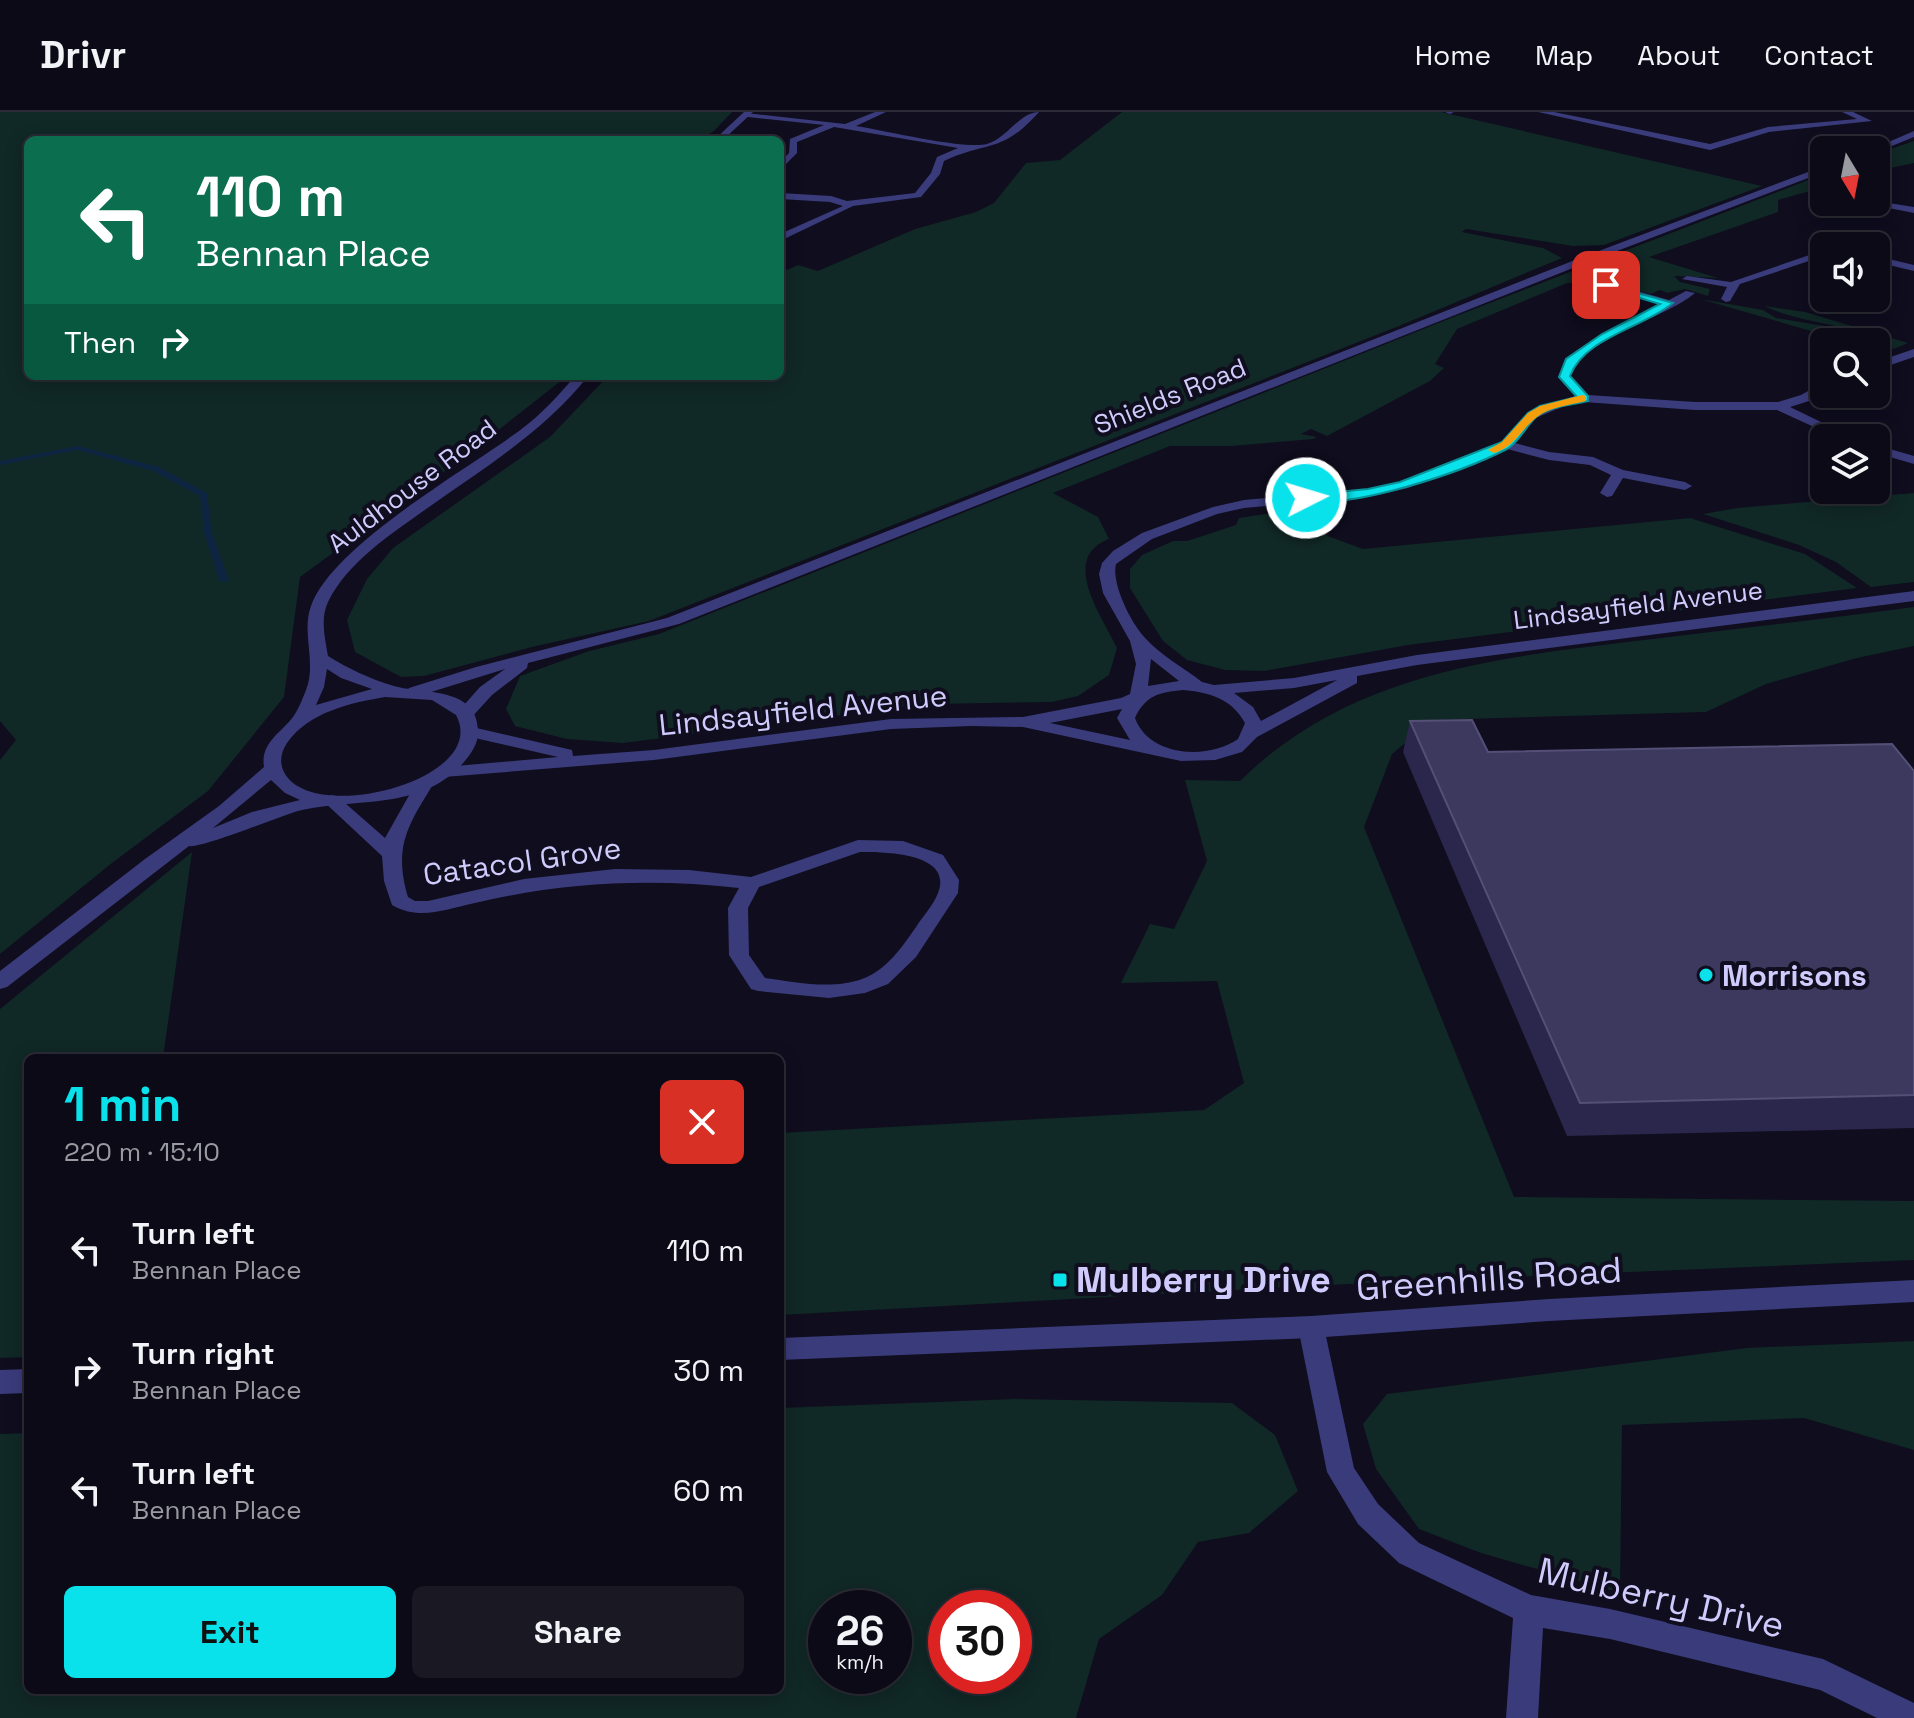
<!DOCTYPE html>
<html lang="en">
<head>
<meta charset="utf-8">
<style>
  body { margin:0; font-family:"Space Grotesk",sans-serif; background:#191823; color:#f1f3f6; height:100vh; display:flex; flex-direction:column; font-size:30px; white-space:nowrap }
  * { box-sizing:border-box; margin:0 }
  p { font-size:26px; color:#9a9aa1 }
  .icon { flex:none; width:44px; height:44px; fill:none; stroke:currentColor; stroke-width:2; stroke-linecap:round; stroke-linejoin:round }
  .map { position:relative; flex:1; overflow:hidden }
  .panel { position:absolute; left:24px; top:942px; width:760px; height:640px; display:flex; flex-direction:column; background:#0b0a16; border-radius:12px; box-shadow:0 4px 20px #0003,0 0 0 2px #2b2b35 }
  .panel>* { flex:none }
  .guide { position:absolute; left:24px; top:24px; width:760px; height:244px; border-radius:12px; box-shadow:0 4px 20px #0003,0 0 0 2px #2b2b35; background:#0b6e4f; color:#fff; overflow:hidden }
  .needle { width:52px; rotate:170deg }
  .tools { position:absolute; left:1810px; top:24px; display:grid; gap:16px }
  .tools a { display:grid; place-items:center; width:80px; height:80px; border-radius:12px; background:#0b0a16; box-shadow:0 4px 20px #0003,0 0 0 2px #2b2b35; font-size:40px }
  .speed { position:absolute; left:808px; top:1478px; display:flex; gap:16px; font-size:40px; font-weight:700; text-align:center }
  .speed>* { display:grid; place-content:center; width:104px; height:104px; border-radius:50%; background:#0b0a16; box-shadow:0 4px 20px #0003,0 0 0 2px #2b2b35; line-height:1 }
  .speed small { font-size:20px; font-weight:400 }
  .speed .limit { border:12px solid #d22; background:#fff; color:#111 }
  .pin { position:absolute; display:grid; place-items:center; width:68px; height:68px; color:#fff; margin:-34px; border-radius:16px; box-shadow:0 4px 12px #0006 }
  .me { position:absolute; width:88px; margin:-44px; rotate:85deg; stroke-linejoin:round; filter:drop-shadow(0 0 6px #0008) }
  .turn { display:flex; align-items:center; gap:28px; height:168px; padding:0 40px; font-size:36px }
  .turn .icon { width:104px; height:104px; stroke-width:2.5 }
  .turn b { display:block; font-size:56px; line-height:68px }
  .then { display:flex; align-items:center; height:76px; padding:0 40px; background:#0003; gap:16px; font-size:30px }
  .round { display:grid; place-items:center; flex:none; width:84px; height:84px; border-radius:12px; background:#191823 }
  .headline { display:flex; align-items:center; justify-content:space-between; height:136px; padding:0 40px }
  h1 { font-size:48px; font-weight:700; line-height:60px; color:#0ae2eb }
  .button { display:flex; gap:16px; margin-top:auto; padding:16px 40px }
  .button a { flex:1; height:92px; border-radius:12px; background:#0ae2eb; color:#111; font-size:32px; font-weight:700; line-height:92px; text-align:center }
  .button a+a { background:#191823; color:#f1f3f6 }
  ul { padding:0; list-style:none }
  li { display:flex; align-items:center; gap:24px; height:120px; padding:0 40px }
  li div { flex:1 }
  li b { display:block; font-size:30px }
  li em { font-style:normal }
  header { display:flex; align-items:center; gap:48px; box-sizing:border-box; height:112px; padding:0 40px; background:#0b0a16; border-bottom:2px solid #2b2b35 }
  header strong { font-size:38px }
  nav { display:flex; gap:44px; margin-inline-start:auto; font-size:28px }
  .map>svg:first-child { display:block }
</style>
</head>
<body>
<header>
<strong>Drivr</strong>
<nav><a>Home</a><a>Map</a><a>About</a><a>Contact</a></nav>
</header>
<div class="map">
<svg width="1914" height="1606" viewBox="0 0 1914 1606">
  <rect width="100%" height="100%" fill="#0f0d1e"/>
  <path fill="#102826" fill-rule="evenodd" d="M0,0h732l-18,19 -16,9h-670v236h539l-99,78 -168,123 -16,120 -76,94 -96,72 -112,91v-194l16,-20 -16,-19z
    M1122,0h319l321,74 -158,59 -31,1 -107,-17 -4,3 81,16 19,10 -163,68 -750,295 -117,26 -108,29 -23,1 -46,-25 -8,-32 20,-41 26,-31 157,-111 58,-61h172v-103l18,-8 20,6 97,-42 61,-17 18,-9 32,-40 34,-3z
    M1914,29v22l-38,8v-17z
    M1824,62v13l-46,13v12l-129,45 69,21 -44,-2 6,6 30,7 -2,7 -23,-7 -18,4 -7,-3 -9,4 -47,-12 -37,1 -110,46 -22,35 9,4 -14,13 -103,55 -16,-7 -10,5 16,3 -4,2 -82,7h-61l-117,47 45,24 11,22c-50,19 -7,77 8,109l-8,27 -31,21 -26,6 -122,2 -307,39 -56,-4 -52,-13 -9,-17 14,-33 69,-25 70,-17 792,-316z
    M1700,187l63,11 13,8 54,9 38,10 6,5h-25z
    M1764,194l41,6 103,31 -14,6c-40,-27 -88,-23 -130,-43z
    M1914,381v89l-43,5 -35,-25 -37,-17 -96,-31 34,-6z
    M1291,398l15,18 57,21 327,-31 115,36 52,34 -449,57 -144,26 -39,-1 -38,-10 -24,-19 -33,-53v-19l12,-14 31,-14h14l49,-16 3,-7z
    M1914,495v39l-57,12 -91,26 -60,28 -273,8 -41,34 -28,73 150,370 400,4v59l-588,25 -546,30v-182l424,-23 40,-27 -27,-102 -96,2 29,-59 24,5 33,-68 -22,-81 55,1c114,-113 271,-125 421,-143 85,-10 169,-20 253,-31z
    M192,740l-29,206h-135v299l-28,1v-349z
    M1914,1229v109l-110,-32 -182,7 -2,168 -139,-40 -62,-24 -43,-60 -13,-45 24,-30 360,-46z
    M1015,1287l217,4 43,32 23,56 -49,42 -51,9 -36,53 -63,44 -23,79h-1076v-284l28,-1v257h752v-282zM826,1496h68v68h-68zM946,1496h68v68h-68z"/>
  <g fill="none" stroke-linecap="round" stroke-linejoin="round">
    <path fill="#0e2541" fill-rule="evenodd" d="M78,334l81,21 48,26 5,40 17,47 -2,2h-6l-2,-2 -15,-47 -4,-37 -47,-25 -75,-21 -78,15v-4z"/>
    <path fill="#3a3b7b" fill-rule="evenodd" d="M875,0h11l-30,14c26,4 109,24 131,18 20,-6 33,-32 52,-32 -37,42 -52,29 -95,49l-4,13 -19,23 -68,9 -73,35v-7l63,-28 -13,-4 -50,-3v-6l51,3 16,5 68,-8 16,-20 6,-16 21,-9 -124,-21 -37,15v11l-17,17v-8l9,-9 1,-14 34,-14 -76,-8 -3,-4 100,11z
      M1445,0h9l-4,2z
      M1538,0h16l156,32 58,-17 89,-8 -15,-7h11l19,9 -103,11 -59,18z
      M1914,19v6l-37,15 -7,-2z
      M1824,54v6l-241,92 -904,360 -151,39 -1,5 -35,27 -21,23h-12l-3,-4 24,-27 25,-18 -90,28 -8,-5 2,-4 67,-21 191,-49 908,-358z
      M1876,89l38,6v6l-56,-11z
      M1824,138v6l-84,28 -10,17 -4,1 -5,-3 6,-12 -45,-8 5,-3 44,6z
      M1876,144l38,9v6l-38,-9z
      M1606,170l63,18 17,-9 9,2c-32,27 -110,43 -125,83l18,19 107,7h83l23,-7 23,-13v9l-15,10 -19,6 64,31h-16l-61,-28h-82l-111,-8 -20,4 -28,12 -21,25 34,9 44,5 30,13 62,12 7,4 -7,4 -62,-12 -11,18 -5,1 -7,-4 11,-18 -21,-10 -41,-5 -42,-11 -99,39 -40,9 -124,11 -27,6 -65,25 -36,25c-5,20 16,61 30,75 16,17 38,29 56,43l12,3 80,-7 123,-23 497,-64v10l-497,64 -60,11v7l-100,54 -15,15 -27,8 -34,1 -158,-34 -52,-1 -80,3 -237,31 -210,17 -9,-5 9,-5 114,-10 -92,-21 -3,-4 3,-4 6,-1 100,23 1,6 81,-6 237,-31 132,-2 98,-19 9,-4 6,-30 -6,-23 -27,-48 -4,-19 3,-11 11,-12 29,-18 71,-26 31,-7 124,-11 31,-7 102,-40 27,-30 47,-16 -17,-19 8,-19 36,-23 58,-31 -58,-17 -1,-2zM1151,547l28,22 -31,5zM1337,568l-76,41 -8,-14 -19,-14 60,-5zM1183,578c26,2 49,9 62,33l-7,16c-30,21 -89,18 -103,-21 10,-22 24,-26 48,-28zM1122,597l-5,9 13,22 -80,-17z
      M1914,237v8l-38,13v-8z
      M1876,333l38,11v8l-38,-11z
      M425,666l9,5c-26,42 -41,64 -26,114l7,4h13l96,-22 91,-10 74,1 62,7 107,-37 45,1 40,14 16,25 -1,13 -42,64 -28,27 -23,9 -36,5 -71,-7 -7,-2 -22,-34 -1,-47 11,-20c-89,-10 -176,-6 -264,15 -29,6 -56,18 -83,2l-8,-24 -2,-25 -60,-56 9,-5 6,1 48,42 31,-55zM860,740c22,0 94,0 78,41 -4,11 -14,22 -20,31 -15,22 -31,46 -56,55 -30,11 -67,3 -97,-1l-16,-23 -1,-47 11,-21z
      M1311,1204l9,3 4,8 30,141 24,36 41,39 112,52 79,14 213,50 91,44v15h-37l-57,-28 -210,-51 -67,-11 -5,90h-32l7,-100 -114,-55 -41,-39 -31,-52 -29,-145 4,-8z"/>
    <path fill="#3a3b7b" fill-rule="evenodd" d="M744,0h9l-30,28h-9z
      M575,264h13c-43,55 -103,91 -159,131 -36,26 -81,54 -101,95 -8,17 -3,36 0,54 21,13 42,23 66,30 27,8 83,0 84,44 1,12 -6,23 -14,32 -43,50 -110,35 -166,49 -20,6 -98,38 -109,35l-182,141 -7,2v-18l145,-112 74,-53 45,-39c-4,-24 17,-34 29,-50 5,-7 10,-19 13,-27 11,-28 -5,-57 5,-84 21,-60 155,-136 208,-175 22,-16 39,-35 56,-55zM327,557l14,9 31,11 -56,16 8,-18zM385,585l47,3 24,15c35,65 -145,111 -172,57 -5,-10 -3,-20 3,-29 22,-31 63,-40 98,-46zM271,668l14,13 15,7 -48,12 -39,16z
      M1914,1168v22l-365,19 -238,17 -531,22v-22l531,-22 238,-17z
      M28,1257v24l-28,1v-24z"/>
  </g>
  <path fill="#2b264b" d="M1410,609l78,31 426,19v357l-347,8 -164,-384z"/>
  <path fill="#3d385e" stroke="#544f77" stroke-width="2" d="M1472,608l16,32 404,-8 22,27v324l-334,8 -170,-382z"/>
  <path fill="#0ae2eb" stroke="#069399" stroke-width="2" d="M1602,171l71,20c-30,25 -88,34 -103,73l18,20v5c-16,4 -38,5 -52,16 -10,9 -17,25 -29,32 -47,24 -154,60 -206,52l-1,-3 6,-3 62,-6 32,-7 102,-40 26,-29 12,-7 37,-9 -18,-20 7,-18 36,-25 58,-30 -58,-17z"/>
  <path fill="#f59e0b" d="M1582,283l4,1v5c-16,4 -36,6 -49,16 -17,13 -22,30 -43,36l-6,-3 14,-8 26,-29 12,-7z"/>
  <g fill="#0ae2eb" stroke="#0f0d1e" stroke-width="3">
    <circle cx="1706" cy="863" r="8"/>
    <rect x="1052" y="1160" width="16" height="16" rx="4"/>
  </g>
  <g text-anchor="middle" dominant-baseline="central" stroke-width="8" stroke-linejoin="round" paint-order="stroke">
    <g font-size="26" fill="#cfccfd" stroke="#0f0d1e">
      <text transform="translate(1170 284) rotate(-22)">Shields Road</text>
      <text transform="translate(412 374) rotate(-37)">Auldhouse Road</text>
      <text transform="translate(1638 493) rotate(-7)">Lindsayfield Avenue</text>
    </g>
    <g font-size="30" fill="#cfccfd" stroke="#0f0d1e">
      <text transform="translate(803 598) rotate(-6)">Lindsayfield Avenue</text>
      <text transform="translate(522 749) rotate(-8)">Catacol Grove</text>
    </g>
    <g font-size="30" font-weight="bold" fill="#cfccfd" stroke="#0f0d1e" text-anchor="start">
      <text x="1722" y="863">Morrisons</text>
    </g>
    <g font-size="36" fill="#cfccfd" stroke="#0f0d1e">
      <text transform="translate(1489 1167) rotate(-4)">Greenhills Road</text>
      <text transform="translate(1661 1486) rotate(13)">Mulberry Drive</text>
    </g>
    <g font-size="36" font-weight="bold" fill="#cfccfd" stroke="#0f0d1e" text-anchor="start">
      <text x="1076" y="1168">Mulberry Drive</text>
    </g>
  </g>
</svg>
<div class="tools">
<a><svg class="needle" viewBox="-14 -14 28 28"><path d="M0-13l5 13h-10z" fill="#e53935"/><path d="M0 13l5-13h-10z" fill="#9a9aa1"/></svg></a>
<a><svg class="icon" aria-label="sound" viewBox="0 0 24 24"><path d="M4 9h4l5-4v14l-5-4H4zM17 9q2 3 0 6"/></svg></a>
<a><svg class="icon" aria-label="search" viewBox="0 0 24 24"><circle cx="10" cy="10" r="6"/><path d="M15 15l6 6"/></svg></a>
<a><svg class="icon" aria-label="layers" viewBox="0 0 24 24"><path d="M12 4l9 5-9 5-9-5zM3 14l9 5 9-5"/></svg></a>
</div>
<div class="speed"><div>26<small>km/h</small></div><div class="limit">30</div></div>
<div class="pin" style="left:1606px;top:173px;background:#d93025"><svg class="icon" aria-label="arrive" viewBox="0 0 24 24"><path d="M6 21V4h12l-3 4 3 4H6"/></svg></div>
<svg class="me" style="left:1306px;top:386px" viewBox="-20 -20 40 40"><circle r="17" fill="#0ae2eb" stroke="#fff" stroke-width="3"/><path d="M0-11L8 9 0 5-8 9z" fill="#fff"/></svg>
<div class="guide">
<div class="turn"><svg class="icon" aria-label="left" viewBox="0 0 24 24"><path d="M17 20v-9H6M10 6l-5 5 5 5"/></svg><div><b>110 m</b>Bennan Place</div></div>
<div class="then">Then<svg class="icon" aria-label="right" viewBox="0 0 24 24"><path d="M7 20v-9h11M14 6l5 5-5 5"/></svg></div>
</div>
<section class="panel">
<div class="headline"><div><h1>1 min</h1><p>220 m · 15:10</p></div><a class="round" style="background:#d93025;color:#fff"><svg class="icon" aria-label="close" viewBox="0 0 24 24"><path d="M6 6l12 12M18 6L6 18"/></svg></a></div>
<ul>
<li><svg class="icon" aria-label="left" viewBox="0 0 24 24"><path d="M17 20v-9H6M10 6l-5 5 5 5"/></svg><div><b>Turn left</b><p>Bennan Place</p></div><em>110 m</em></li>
<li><svg class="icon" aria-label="right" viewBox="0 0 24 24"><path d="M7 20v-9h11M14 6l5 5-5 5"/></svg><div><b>Turn right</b><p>Bennan Place</p></div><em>30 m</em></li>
<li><svg class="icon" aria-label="left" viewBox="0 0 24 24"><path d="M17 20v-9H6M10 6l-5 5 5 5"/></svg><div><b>Turn left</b><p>Bennan Place</p></div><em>60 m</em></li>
</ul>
<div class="button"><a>Exit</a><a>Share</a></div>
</section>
</div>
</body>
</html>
